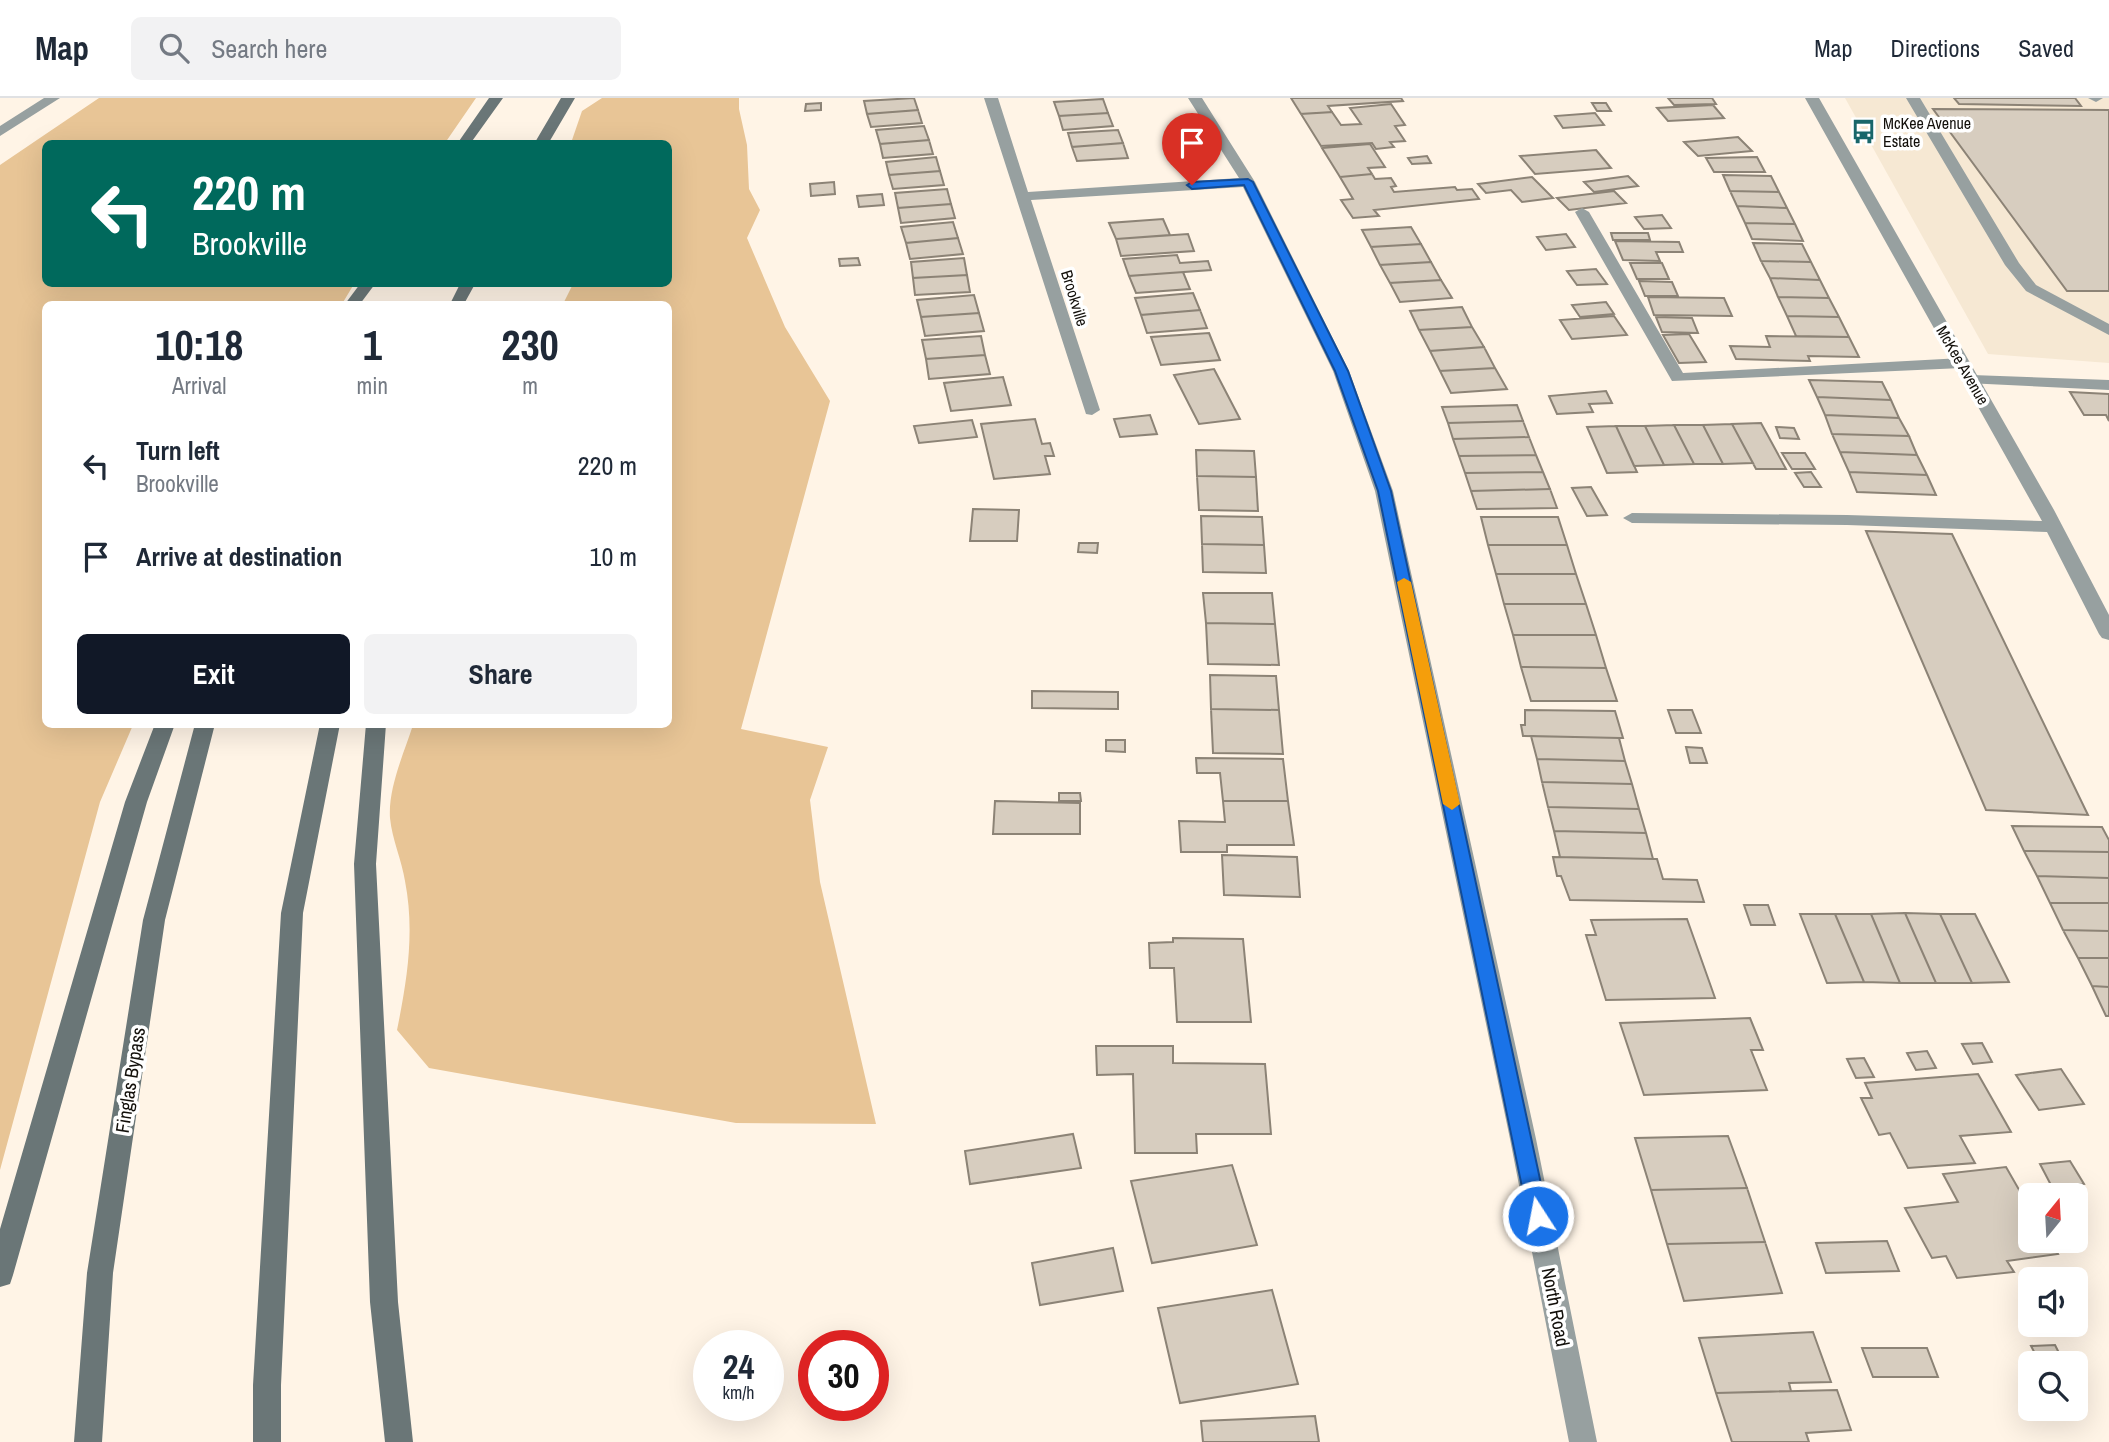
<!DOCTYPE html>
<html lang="en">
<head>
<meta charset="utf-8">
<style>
  body { margin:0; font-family:"Archivo Narrow",sans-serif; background:#f2f2f3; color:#1f2937; height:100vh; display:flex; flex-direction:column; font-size:26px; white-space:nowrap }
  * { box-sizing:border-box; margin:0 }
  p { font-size:23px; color:#747a83 }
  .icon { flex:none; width:38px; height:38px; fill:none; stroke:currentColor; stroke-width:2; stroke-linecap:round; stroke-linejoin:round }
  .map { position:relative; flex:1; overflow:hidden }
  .sheet { position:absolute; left:42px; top:203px; width:630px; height:427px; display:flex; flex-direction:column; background:#fff; border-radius:10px; box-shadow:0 7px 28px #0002 }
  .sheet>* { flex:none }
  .top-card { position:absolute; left:42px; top:42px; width:630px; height:147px; border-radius:10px; box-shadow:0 7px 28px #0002; background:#00695c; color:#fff; overflow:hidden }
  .needle { width:46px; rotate:18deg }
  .controls { position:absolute; left:2018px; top:1085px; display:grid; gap:14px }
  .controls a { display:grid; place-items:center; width:70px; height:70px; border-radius:10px; background:#fff; box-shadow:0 7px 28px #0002; font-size:35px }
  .speed { position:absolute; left:693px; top:1232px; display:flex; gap:14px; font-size:35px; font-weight:700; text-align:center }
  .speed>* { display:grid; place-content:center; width:91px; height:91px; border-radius:50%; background:#fff; box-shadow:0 7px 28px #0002; line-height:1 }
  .speed small { font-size:18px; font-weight:400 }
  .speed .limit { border:10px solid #d22; background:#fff; color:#111 }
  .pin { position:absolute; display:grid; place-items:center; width:60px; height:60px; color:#fff; margin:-72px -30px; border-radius:50% 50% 50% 0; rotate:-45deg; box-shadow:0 0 7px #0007 }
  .pin .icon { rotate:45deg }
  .me { position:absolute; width:77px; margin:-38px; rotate:349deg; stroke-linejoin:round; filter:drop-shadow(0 0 5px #0008) }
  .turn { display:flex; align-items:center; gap:24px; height:147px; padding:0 35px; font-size:32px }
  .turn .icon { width:91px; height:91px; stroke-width:2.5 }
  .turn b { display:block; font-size:49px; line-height:60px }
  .eta { display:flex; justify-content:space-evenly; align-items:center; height:119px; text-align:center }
  .eta b { font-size:42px; font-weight:700; line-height:49px }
  .primary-button { display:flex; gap:14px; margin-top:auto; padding:14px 35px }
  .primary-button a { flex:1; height:80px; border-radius:10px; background:#111827; color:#fff; font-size:28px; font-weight:700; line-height:80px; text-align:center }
  .primary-button a+a { background:#f2f2f3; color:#1f2937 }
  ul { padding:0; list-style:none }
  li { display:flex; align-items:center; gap:21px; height:91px; padding:0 35px }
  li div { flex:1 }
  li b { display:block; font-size:26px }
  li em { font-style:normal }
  header { display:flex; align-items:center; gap:42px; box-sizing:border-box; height:98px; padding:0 35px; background:#fff; border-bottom:2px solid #e0e1e3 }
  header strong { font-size:33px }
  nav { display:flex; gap:38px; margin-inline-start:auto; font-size:24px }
  .search { width:490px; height:63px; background:#f2f2f3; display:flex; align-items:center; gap:18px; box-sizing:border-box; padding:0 24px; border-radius:10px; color:#747a83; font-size:26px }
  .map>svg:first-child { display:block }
</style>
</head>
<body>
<header>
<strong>Map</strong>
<div class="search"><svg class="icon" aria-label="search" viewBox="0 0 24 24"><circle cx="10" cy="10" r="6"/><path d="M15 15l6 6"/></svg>Search here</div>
<nav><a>Map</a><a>Directions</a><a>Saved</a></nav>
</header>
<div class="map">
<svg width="2109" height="1344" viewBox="0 0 2109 1344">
  <rect width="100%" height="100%" fill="#fff4e6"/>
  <path fill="#f6e8d3" d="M1845,0h264v265l-121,-9z"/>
  <path fill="#e8c596" d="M99,0h377l-31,45 -399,1v140h308l-12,20h-296v420l87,1 -33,77 -100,368v-1005z
    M602,0h137v11l8,36 2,44 11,21 -13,28 38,89 45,74 -89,328 87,18 -18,53 10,82 56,242 -140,-1 -307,-55 -32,-38c10,-49 18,-98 8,-149 -3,-20 -13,-42 -15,-63 -2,-30 14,-65 23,-93l255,-1v-420h-105l10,-20h95v-140l-97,-1 11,-32z"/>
  <path fill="#d7cdbf" stroke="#8c8376" stroke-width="2" d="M914,0l4,12 -51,4 -3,-13z
    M1291,0h110l2,3 -75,5 4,6 -31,2z
    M1668,0h44l4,6 -42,1z
    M1954,0h121l6,8 -122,-2z
    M1103,1l5,14 -49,3 -5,-14z
    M821,5v7l-16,1 1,-7z
    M1592,5h14l5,8h-14z
    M1391,6l14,21 -10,1 10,15 -15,1 4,5 -18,2 -4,-6 -51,3 -20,-32 31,-2 9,13 20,-1 -11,-16z
    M1713,7l11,13 -56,3 -11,-13z
    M1933,11l176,1v181h-42z
    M918,12l4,13 -51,4 -4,-13z
    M1108,15l5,13 -50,4 -4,-14z
    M1595,15l9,12 -41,3 -8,-12z
    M924,28l5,14 -49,4 -4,-14z
    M1118,32l5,13 -51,4 -4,-14z
    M1738,39l14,14 -54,5 -14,-14z
    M929,42l4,14 -50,4 -3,-14z
    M1123,45l5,15 -51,3 -5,-14z
    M1370,46l15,23 -17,1 4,6 -32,3 -18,-29z
    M1596,52l15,18 -76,6 -15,-18z
    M1427,58l4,7 -19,1 -4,-6z
    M936,59l4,14 -51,4 -3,-13z
    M1757,59l8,15h-51l-8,-14z
    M940,73l4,14 -51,4 -4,-14z
    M1372,76l3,5 16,-1 5,8 -5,1 3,5 61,-5 2,3 15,-1 7,10 -105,11 5,6 -26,2 -12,-18 12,-1 -13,-22z
    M1723,77l48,1 8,16 -49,-1z
    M1628,78l10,10 -44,6 -10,-10z
    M1532,79l21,21 -31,4 -11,-12 -25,3 -8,-9z
    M834,84l1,12 -24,2 -1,-12z
    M947,91l4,15 -53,4 -3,-15z
    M1614,93l12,12 -57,7 -12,-12z
    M1730,93l49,1 8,16 -50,-2z
    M882,96l2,11 -25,2 -2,-11z
    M951,106l4,14 -54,5 -3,-15z
    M1737,108l50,2 8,16 -50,-1z
    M1662,117l9,13 -27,1 -9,-12z
    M1163,121l7,16 -54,4 -7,-16z
    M953,124l5,16 -52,5 -5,-16z
    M1745,125l50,1 8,17 -51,-2z
    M1411,129l10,17 -50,3 -9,-17z
    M1611,135h37l2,7h-37z
    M1188,136l6,17 -73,5 -5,-17z
    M1566,136l9,13 -29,3 -9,-13z
    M958,140l5,16 -53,5 -4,-16z
    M1615,143l64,1 4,10h-27l4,9 -37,-1z
    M1753,145l49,1 9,18 -50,-1z
    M1421,146l10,18 -51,3 -9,-18z
    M1177,157l3,8 28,-2 3,9 -82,6 -6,-17z
    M858,160l2,7 -20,1 -1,-7z
    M964,160l3,17 -54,3 -2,-16z
    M1761,163l50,1 9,18 -50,-2z
    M1431,164l10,18 -51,3 -10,-18z
    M1630,165h32l7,16h-32z
    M1596,171l11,15 -30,1 -10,-14z
    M1183,174l7,17 -54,4 -7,-17z
    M967,177l3,17 -55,3 -2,-17z
    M1770,180l50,2 9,18 -51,-1z
    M1441,182l11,18 -52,4 -10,-19z
    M1639,183l33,1 6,14h-33z
    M1193,195l7,17 -59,5 -6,-17z
    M974,197l5,18 -58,4 -4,-17z
    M1648,199l76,1 8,18 -78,-1z
    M1778,199l51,1 10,19 -52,-1z
    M1606,204l8,12 -34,3 -8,-12z
    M1462,209l10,20 -53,3 -9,-19z
    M1200,212l7,18 -60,5 -6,-18z
    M979,215l5,18 -59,5 -4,-19z
    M1614,218l13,19 -55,4 -12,-19z
    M1787,218l52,1 10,20 -53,-1z
    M1656,219l36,1 6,15 -36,-1z
    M1472,229l12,20 -54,4 -11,-21z
    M1209,235l11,27 -59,5 -10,-28z
    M1689,236l17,28 -27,1 -16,-28z
    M981,238l4,19 -59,4 -4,-19z
    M1766,238l83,1 10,20 -51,-1 2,5 -74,-2 -6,-13 40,1z
    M1484,249l11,21 -55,3 -10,-20z
    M985,257l5,19 -61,5 -3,-20z
    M1495,270l12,21 -56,4 -11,-22z
    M1214,271l26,50 -41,5 -25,-49z
    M1003,279l8,28 -60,6 -7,-28z
    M1809,282l73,2 9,18 -74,-3z
    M1606,293l6,12 -23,1 4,8 -36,2 -8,-18z
    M2070,294l39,2v27l-3,-6h-22z
    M1817,299l74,3 8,18 -74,-3z
    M1517,307l6,16 -75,2 -6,-16z
    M1150,317l7,19 -37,3 -6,-18z
    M1825,317l74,3 10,18 -77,-2z
    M1035,321l7,25 8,-1 4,13h-9l5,18 -56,5 -13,-55z
    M972,322l5,17 -58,6 -5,-17z
    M1523,323l6,16 -76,2 -5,-16z
    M1761,325l25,46h-30l-24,-45z
    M1732,326l21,39 -30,1 -20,-39z
    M1674,327h29l20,39h-29z
    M1674,327l20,39 -30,1 -19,-39z
    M1616,328l21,46 -30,1 -20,-46z
    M1616,328h29l19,39 -30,1z
    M1776,329l18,1 5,11 -19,-1z
    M1832,336l77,2 8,19 -77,-3z
    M1529,339l7,18 -77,1 -6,-17z
    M1196,352l58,1 2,26 -59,-1z
    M1840,354l77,3 10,20 -78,-3z
    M1782,355h23l10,16h-23z
    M1536,357l7,17 -78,1 -6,-17z
    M1543,374l7,17 -79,2 -6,-18z
    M1811,374l10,15h-17l-9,-14z
    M1849,374l78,3 9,20 -79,-3z
    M1197,378l59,1 2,34 -59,-1z
    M1591,389l16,28 -20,1 -15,-28z
    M1550,391l7,19 -80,1 -6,-18z
    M973,411l46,1 -2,31h-47z
    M1201,418l61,1 2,28 -62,-1z
    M1481,419h77l9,28h-79z
    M1866,433l86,3 136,281 -102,-5z
    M1079,445h19l-1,10 -19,-1z
    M1202,446l62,1 2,28 -63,-1z
    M1488,447h79l9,29h-80z
    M1496,476h80l10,30h-82z
    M1203,495h69l3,31 -69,-1z
    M1504,506h82l10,31h-83z
    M1206,525l69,1 4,41 -71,-1z
    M1513,537h83l10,33 -85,-1z
    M1521,569l85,1 11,33h-86z
    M1210,577l66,1 3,34 -68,-1z
    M1032,593l86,1v17l-86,-1z
    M1211,611l68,1 4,44 -70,-1z
    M1525,612l90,1 8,27 -100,-2 -2,-11h4z
    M1668,612h24l9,23h-25z
    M1531,638l88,2 6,23 -88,-2z
    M1106,642h19v12l-19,-1z
    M1686,649l16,1 5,15h-17z
    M1196,660l87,1 5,42h-65l-3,-28h-23z
    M1537,661l88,2 7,23 -90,-2z
    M1542,684l90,2 7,25 -91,-2z
    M1059,695h21l1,8h-22z
    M995,703l85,2v31h-87z
    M1223,703h65l6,44h-67v7h-46l-2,-31 46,1z
    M1548,709l91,2 7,24 -92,-2z
    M2012,728l90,1 7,13v12l-85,-1z
    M1554,733l92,2 7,26 -93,-2z
    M2024,753l85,1v26l-72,-2z
    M1222,757l75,2 3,40 -76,-2z
    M1553,759l104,2 6,20 34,1 7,22 -134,-2 -9,-24h-4z
    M2037,778l72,2v25h-59z
    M2050,805h59v28l-46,-1z
    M1744,807h24l7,20h-24z
    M1905,815l35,1 32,69h-36z
    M1905,815l31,70h-36l-29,-69z
    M1800,816h35l29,68 -37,1z
    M1835,816h36l29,69 -36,-1z
    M1940,816h35l34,68 -37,1z
    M1687,821l28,79 -109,2 -20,-65h10l-5,-15z
    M2063,832l46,1v27h-31z
    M1173,840l70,1 8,83h-74l-3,-54h-24l-1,-25 24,-1z
    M2078,860h31v29l-17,-1z
    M2092,888l17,1v29h-3z
    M1750,920l13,32h-12l16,40 -123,5 -24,-72z
    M1982,945l10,19 -19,2 -11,-20z
    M1096,948h77v17l92,1 6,70h-75l1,19h-62l-2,-79 -36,1z
    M1927,953l9,17 -20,2 -9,-17z
    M1864,960l10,19 -18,1 -9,-19z
    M2061,971l23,35 -45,6 -23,-35z
    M1978,976l33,58 -51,4 15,27 -67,5 -18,-35 -11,2 -18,-37h11l-7,-15z
    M1073,1036l8,34 -111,16 -5,-33z
    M1728,1038l19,52 -96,2 -16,-52z
    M2070,1063l14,23 -32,3 -12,-23z
    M1232,1067l25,80 -105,18 -21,-82z
    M2006,1069l16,28 16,-3 1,3h-9v46h37l-15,3 6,10 -51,7 7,11 -57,6 -11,-22 -14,2 -27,-50 53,-6 -15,-28z
    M1747,1090l18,54 -98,2 -16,-54z
    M1887,1143l12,30 -73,2 -10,-30z
    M1765,1144l17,51 -98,8 -17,-57z
    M1113,1150l10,43 -83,14 -8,-42z
    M1272,1192l26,94 -118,19 -22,-95z
    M1813,1234l18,50 -42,1 2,8 -75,2 -17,-55z
    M2055,1247l9,18h-24l-9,-17z
    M1862,1250h65l11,29h-65z
    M1837,1292l14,40 -45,3 3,9h-77l-16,-49z
    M1315,1318l4,26h-116l-2,-21z"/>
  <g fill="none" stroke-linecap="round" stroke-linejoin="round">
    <path fill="#97a0a0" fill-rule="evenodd" d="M1906,0h14l99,165 17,22 73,39v11l-83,-44 -21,-26z
      M2088,0h15l-7,4z
      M1582,110l7,4 94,161 279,-15 8,5 -8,5 -290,13 -97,-169z
      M1972,277l137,5v10l-143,-7 -2,-3z"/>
    <path fill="#97a0a0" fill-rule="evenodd" d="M44,0h16l-60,38v-10z
      M984,0h14l30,94 211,-14 -51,-80h14l53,84 94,189 44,120 143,648 61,303h-28l-59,-303 -135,-648 -42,-120 -90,-184 -212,13 69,210 -8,5 -6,-1z
      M1805,0h14l235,412 55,105v25l-7,-2 -3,-4 -52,-102 -200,-7 -215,-2 -9,-5 9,-5 215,2 195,6z"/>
    <path fill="#6a7677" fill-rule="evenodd" d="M489,0h14l-33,46h-13z
      M561,0h14l-27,46h-14z
      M360,186h15l-15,20h-15z
      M460,186h15l-11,20h-14z
      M155,626h20l-28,78 -134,473 -3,9 -10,3v-58l125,-427z
      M195,626h20l-50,196 -52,353 -11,169h-28l13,-169 56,-353z
      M320,626h20l-37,189 -22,472v57h-28v-57l28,-472z
      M366,626h20l-10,140 22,438 15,140h-28l-15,-140 -16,-438z"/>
  </g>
  <path fill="#1a73e8" stroke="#114b97" stroke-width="2" d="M1248,81l5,3 95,189 43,120 157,725 -3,6 -7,2 -7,-2 -3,-6 -150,-725 -43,-120 -91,-186 -52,4 -5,-4 5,-3z"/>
  <path fill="#f59e0b" d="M1404,480l7,4 49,222 -8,6 -9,-6 -46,-222z"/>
  <defs>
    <symbol id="bus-bare" viewBox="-9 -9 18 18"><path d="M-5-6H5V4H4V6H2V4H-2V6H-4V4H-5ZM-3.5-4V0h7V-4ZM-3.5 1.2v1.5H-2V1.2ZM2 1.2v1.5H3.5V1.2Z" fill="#18666a" stroke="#fff" stroke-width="2.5" paint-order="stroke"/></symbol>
  </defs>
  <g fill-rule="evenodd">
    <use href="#bus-bare" x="1846" y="16" width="35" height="35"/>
  </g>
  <g text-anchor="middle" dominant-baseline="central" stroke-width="7" stroke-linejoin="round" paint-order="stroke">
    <g font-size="16" fill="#120f0a" stroke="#fff" text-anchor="start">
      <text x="1883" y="25">McKee Avenue<tspan x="1883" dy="18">Estate</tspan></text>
    </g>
    <g font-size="16" fill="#120f0a" stroke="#fff">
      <text transform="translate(1075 200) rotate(73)">Brookville</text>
      <text transform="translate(1963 267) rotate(60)">McKee Avenue</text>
    </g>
    <g font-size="19" fill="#120f0a" stroke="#fff">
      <text transform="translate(130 982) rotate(-81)">Finglas Bypass</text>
      <text transform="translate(1556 1209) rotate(79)">North Road</text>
    </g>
  </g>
</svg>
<div class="controls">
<a><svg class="needle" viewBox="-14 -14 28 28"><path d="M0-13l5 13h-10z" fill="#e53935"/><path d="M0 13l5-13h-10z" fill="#747a83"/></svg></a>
<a><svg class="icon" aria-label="sound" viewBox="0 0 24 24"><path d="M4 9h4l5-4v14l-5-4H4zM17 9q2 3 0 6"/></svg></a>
<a><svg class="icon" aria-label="search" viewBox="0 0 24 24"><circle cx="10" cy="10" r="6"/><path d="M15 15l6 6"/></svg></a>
</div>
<div class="speed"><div>24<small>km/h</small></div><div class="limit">30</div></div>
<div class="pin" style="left:1192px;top:87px;background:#d93025"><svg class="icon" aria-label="arrive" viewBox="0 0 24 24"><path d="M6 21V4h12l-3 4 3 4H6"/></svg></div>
<svg class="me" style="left:1538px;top:1118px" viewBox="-20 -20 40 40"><circle r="17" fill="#1a73e8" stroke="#fff" stroke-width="3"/><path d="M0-11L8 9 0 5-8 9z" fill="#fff"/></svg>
<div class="top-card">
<div class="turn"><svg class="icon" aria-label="left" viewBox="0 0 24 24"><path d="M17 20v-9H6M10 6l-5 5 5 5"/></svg><div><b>220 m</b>Brookville</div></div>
</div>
<section class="sheet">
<div class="eta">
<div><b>10:18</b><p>Arrival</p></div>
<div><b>1</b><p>min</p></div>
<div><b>230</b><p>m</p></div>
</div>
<ul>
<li><svg class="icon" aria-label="left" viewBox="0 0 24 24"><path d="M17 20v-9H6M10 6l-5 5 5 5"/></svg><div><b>Turn left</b><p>Brookville</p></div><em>220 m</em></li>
<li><svg class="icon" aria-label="arrive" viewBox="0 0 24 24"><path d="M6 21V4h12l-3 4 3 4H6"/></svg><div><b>Arrive at destination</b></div><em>10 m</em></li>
</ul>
<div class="primary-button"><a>Exit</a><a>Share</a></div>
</section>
</div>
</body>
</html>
